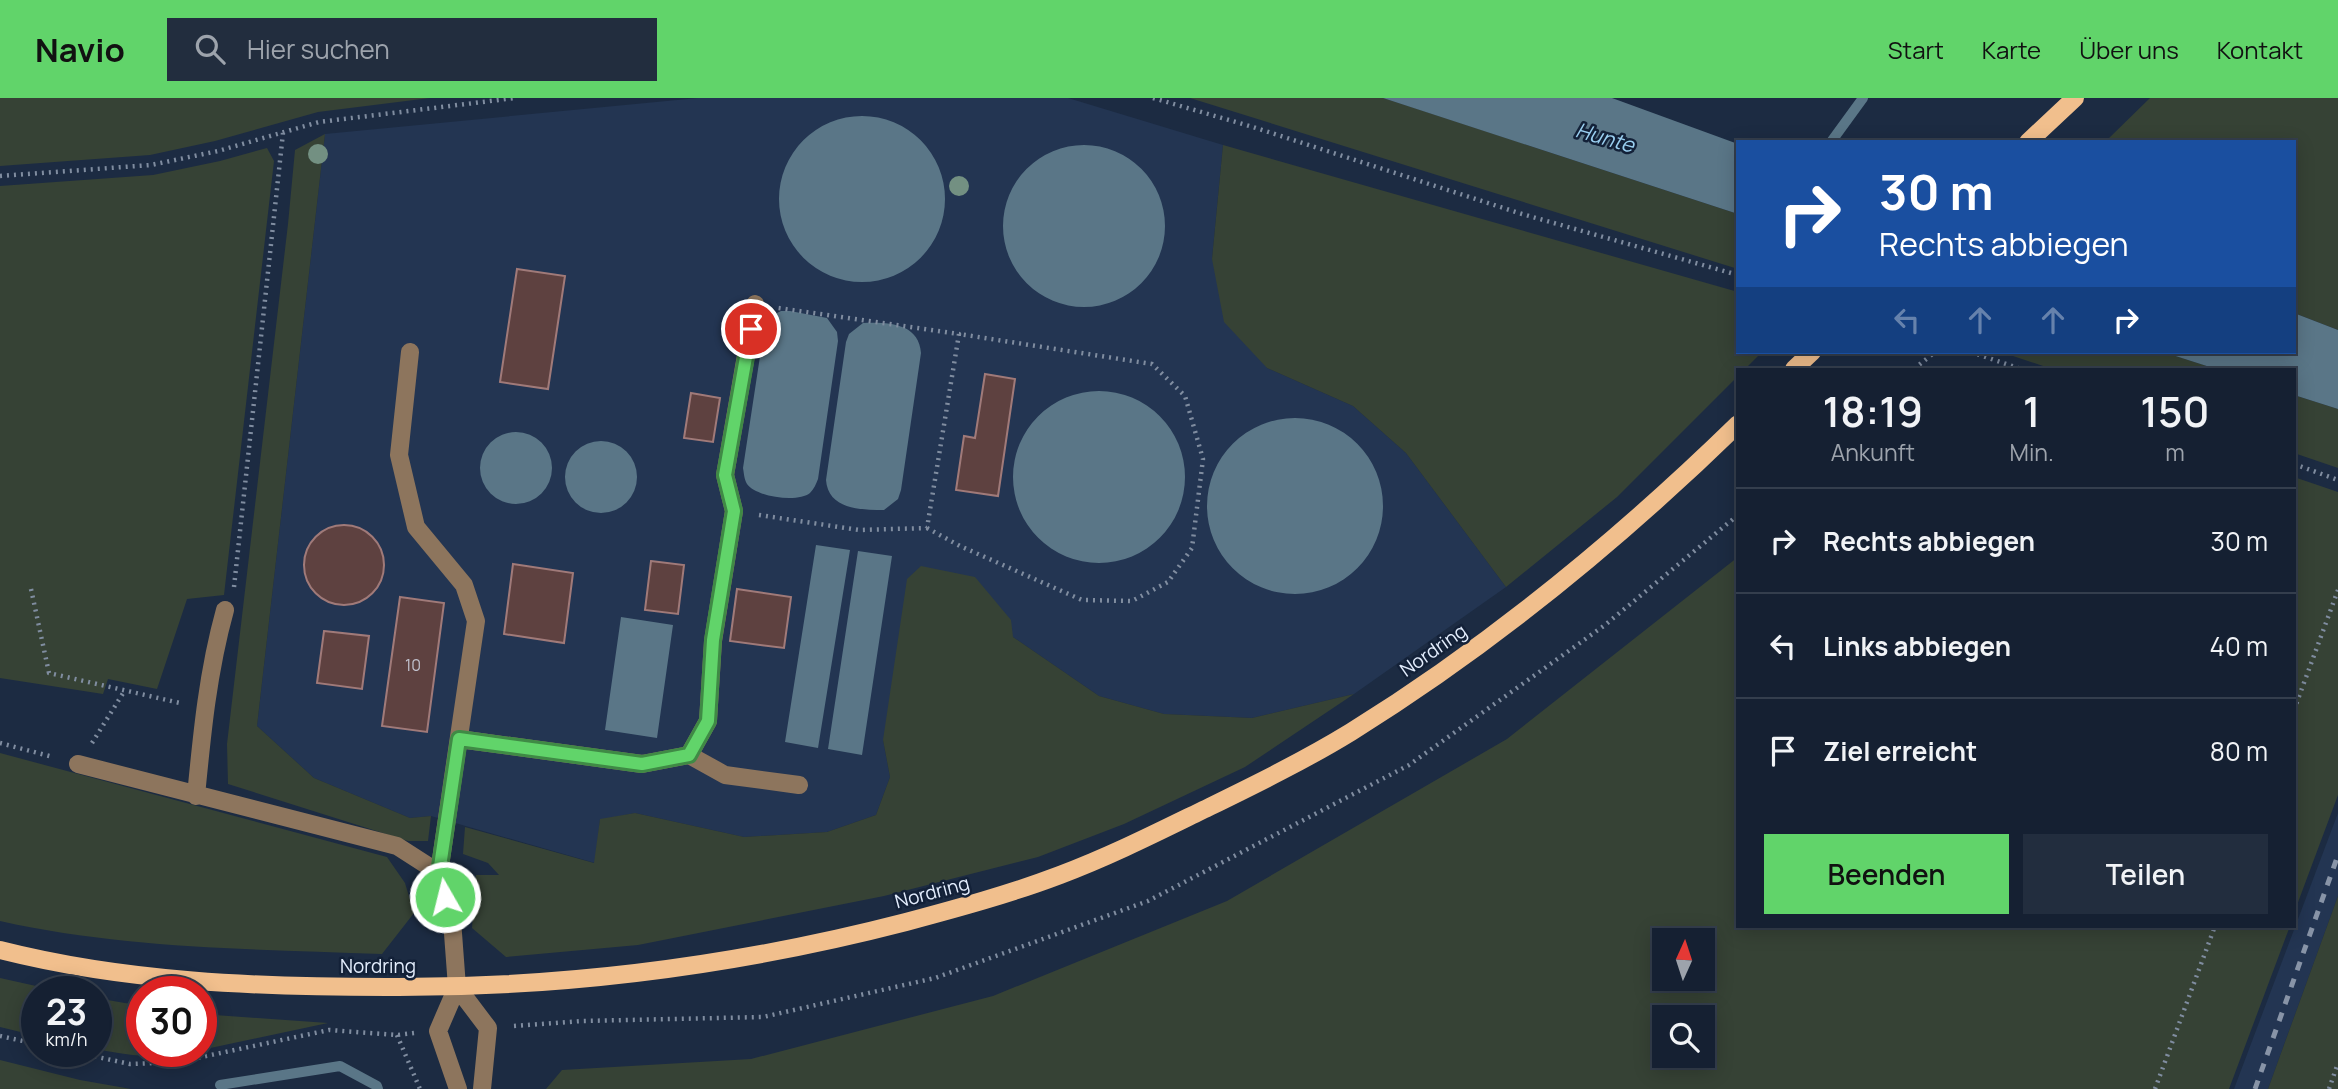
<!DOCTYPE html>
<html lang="de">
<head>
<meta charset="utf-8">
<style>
  body { margin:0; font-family:Manrope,sans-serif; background:#222d3e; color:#f1f3f6; height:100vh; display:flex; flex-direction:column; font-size:26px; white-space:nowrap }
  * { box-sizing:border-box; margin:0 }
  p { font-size:23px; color:#9da3ac }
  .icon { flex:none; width:38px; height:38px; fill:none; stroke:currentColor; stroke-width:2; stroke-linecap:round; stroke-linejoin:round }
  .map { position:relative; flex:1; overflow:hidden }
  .details { position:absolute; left:1736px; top:270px; width:560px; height:560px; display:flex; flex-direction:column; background:#152032; border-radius:0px; box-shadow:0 4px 18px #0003,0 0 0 2px #343e4d }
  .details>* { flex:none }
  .top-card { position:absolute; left:1736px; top:42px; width:560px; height:214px; border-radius:0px; box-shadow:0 4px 18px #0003,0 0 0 2px #343e4d; background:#1a4fa0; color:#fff; overflow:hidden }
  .needle { width:46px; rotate:3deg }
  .controls { position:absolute; left:1652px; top:830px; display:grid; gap:14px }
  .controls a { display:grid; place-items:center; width:63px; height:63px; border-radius:0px; background:#152032; box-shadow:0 4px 18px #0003,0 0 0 2px #343e4d; font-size:35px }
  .speed { position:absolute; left:21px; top:878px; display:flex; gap:14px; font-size:35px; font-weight:700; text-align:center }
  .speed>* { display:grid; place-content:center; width:91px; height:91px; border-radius:50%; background:#152032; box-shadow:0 4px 18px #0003,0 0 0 2px #343e4d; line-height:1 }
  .speed small { font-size:18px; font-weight:400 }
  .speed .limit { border:10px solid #d22; background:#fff; color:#111 }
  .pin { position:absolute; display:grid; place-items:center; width:60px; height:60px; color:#fff; margin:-30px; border:4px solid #fff; border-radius:50%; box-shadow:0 2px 7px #0007 }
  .me { position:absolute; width:77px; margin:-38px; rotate:352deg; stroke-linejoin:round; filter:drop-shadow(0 0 5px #0008) }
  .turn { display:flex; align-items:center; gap:24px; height:147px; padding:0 28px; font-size:32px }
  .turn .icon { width:91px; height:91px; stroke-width:2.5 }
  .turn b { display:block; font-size:49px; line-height:60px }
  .lanes { display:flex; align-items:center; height:66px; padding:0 28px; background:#0003; justify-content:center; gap:35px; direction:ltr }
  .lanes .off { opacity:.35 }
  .eta { display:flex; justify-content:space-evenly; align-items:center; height:119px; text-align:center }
  .eta b { font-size:42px; font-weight:600; line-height:49px }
  .primary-button { display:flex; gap:14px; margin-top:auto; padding:14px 28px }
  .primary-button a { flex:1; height:80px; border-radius:0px; background:#61d46a; color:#111; font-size:28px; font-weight:600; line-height:80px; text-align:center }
  .primary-button a+a { background:#222d3e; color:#f1f3f6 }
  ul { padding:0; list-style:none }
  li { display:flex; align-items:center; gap:21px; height:105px; padding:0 28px; border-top:2px solid #343e4d }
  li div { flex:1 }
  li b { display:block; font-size:26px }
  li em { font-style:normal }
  header { display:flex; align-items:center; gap:42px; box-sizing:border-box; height:98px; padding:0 35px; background:#61d46a; color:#111 }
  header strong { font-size:33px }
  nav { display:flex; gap:38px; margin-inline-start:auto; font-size:24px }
  .search { width:490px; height:63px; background:#222d3e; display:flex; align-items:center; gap:18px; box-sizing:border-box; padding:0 24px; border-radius:0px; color:#9da3ac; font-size:26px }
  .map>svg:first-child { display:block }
</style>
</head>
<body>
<header>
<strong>Navio</strong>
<div class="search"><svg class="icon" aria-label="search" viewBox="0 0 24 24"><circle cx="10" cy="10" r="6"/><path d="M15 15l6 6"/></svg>Hier suchen</div>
<nav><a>Start</a><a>Karte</a><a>Über uns</a><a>Kontakt</a></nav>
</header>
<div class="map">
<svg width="2338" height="991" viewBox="0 0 2338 991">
  <rect width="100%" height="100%" fill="#1c2b42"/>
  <path fill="#233552" d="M698,0h370l155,47 -11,114 55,109 86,38 53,47 100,134 -152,107 -102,24 -88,-4 -65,-18 -86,-59 -130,103 7,37 -14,38 -49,17 -83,5 -109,-24 -35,7 -5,43 -164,-47 -21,2 -96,-40 -57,-52 68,-592z
    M2338,715v83l-70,193h-34z"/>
  <path fill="#364235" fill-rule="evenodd" d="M0,0h430l-112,14 -103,29 -65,14 -150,11z
    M1190,0h193l25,8 330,108v55z
    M2150,0h188v232l-44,-17v-171h-189z
    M325,36l-68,592 57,52 96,40 21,-2 -3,25h-20l-180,-57 -1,-40 61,-520 7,-74z
    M1223,47l515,147v60h24l-17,17h-7v7l-121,121 -111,90 -100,-134 -53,-47 -86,-38 -43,-46 -12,-63z
    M267,50l7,13 -50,434 -37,4 -30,90 -49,-10 -5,15 -103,-16v-492l153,-11 67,-14z
    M2001,254h162l53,17h-164z
    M2294,297l44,14v59l-44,-15z
    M2294,379l44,15v303l-44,118z
    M1738,459v369h552l-61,163h-1683l16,-19 189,-11 242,-63 234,-95 280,-162zM1664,842h39v38h-39zM1664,919h39v38h-39z
    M921,468l54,11 36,43 2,17 86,59 65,18 88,4 102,-24 -109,73 -121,57 -86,33 -154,39 -246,49 -132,12 -34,-29 4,-53h23l-11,-12 -25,-9 2,-27 129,36 6,-44 35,-6 109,24 83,-5 49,-17 14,-38 -7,-37 24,-161z
    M0,655l387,104 18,26 9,30 -32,41c-128,-5 -257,-5 -382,-33z
    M2338,798v193h-70z
    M0,880l63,14h-26v44l-37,-9z
    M96,900l46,8v46h50c-34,7 -62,4 -96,-3z
    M201,916l127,9 -127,27z
    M0,962l80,20 51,9h-131z"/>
  <path fill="#5a7687" d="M1383,0h229l126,46v70z
    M779 101a83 83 0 1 1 166 0a83 83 0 1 1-166 0Z
    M1003 128a81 81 0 1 1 162 0a81 81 0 1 1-162 0Z
    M781,213h9l37,7 10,14 1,9 -20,138c-2,5 -4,10 -8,14 -12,10 -54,4 -63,-9 -3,-5 -3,-11 -4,-16l21,-138c3,-10 7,-14 17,-19z
    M2294,215l44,17v79l-44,-14v-26h-78l-53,-17h131z
    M863,225c25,-1 56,0 58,30l-20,137 -3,9 -14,11c-24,0 -56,-1 -58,-30l20,-138 3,-8z
    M1013 379a86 86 0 1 1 172 0a86 86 0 1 1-172 0Z
    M1207 408a88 88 0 1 1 176 0a88 88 0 1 1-176 0Z
    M480 370a36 36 0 1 1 72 0a36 36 0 1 1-72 0Z
    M565 379a36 36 0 1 1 72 0a36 36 0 1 1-72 0Z
    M816,447l34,5 -32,198 -33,-6z
    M858,453l34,5 -30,199 -34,-6z
    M621,519l52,8 -16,113 -52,-8z"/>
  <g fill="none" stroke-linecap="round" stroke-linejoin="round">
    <path stroke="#5a7687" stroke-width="10" d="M1831,44l32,-44
      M220,987l120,-19 37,20 1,3"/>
  </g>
  <path fill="#5e4140" stroke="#a07a79" stroke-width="2" d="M517,171l48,7 -17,113 -48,-7z
    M985,276l30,5 -17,117 -42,-6 8,-54 11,2z
    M691,295l29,5 -7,44 -29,-4z
    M304 467a40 40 0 1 1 80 0a40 40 0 1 1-80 0Z
    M651,463l33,4 -6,49 -33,-4z
    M513,466l60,9 -9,70 -60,-9z
    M737,491l54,8 -7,51 -54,-7z
    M400,499l44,6 -17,129 -45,-6z
    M324,533l45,5 -7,53 -45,-6z"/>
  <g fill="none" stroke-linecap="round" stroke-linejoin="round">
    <path stroke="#808da0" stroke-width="4.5" stroke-dasharray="2 5" stroke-linecap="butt" d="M1153,0l100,29 269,87 216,61
      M0,78l151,-11 67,-14 101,-29 196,-24
      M1971,254l50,17
      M1914,271l21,-17
      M2294,366l44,16
      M759,417l100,15 68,-2 32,-194 -181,-26
      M927,430l33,18 122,54 50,1 36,-19 24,-34 11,-89 -18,-63 -33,-32 -193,-30
      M234,489l49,-454
      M31,491l18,84 131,30
      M2294,612l44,-120
      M0,645l53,14
      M92,645l33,-53
      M514,928l68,-5 181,-4 172,-39 213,-77 261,-136 196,-140 133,-110
      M397,937l23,54
      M0,938l37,8
      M74,954l56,12 48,-2 151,-32 68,5 17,-2
      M2155,991l60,-163
      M2329,991l9,-26"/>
    <path stroke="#8d755d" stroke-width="18" d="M410,254l-11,103 17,72 48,58 12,36 -37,252 13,47 5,67 -19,44 20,58
      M459,641l183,25 47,-9 19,-34 5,-80 21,-130 -9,-36 30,-171
      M689,657l36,20 74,10
      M78,666l319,82 42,27
      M196,698c6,-63 12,-125 29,-186
      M457,889l31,41 -6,61"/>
    <path stroke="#f1bf8d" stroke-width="18" d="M2028,44l47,-44
      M1794,271l18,-17
      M0,852c126,32 258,37 387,37 176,1 349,-21 519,-65 52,-14 104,-28 154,-47 48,-18 94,-41 139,-63 51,-25 103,-50 152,-80 140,-87 269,-193 387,-308"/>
    <path stroke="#8894a7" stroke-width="5" stroke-dasharray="9 9" stroke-linecap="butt" d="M2255,991l83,-234"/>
  </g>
  <g fill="#739082">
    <circle cx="318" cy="56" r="10"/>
    <circle cx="959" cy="88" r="10"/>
  </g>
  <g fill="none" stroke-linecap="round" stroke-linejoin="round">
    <defs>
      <path id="route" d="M445,799l-6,-24 20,-134 183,25 47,-9 19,-34 5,-81 21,-129 -9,-36 26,-146"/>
    </defs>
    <use href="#route" stroke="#3f8a45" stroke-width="18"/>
    <use href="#route" stroke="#61d46a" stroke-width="12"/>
  </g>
  <g text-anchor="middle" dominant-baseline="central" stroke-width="5" stroke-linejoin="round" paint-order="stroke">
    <g font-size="16" fill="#c2c2ce">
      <text x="413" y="567">10</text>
    </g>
    <g font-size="19" fill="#e3edfd" stroke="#132138">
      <text transform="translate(1433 552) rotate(-35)">Nordring</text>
      <text transform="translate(932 794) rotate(-15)">Nordring</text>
      <text x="378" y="868">Nordring</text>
    </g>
    <g font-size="21" font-style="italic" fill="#9acff0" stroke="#132138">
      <text transform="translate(1605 39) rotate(16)">Hunte</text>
    </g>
  </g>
</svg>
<div class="controls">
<a><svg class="needle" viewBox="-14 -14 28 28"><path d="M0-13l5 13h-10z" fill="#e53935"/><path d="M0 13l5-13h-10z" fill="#9da3ac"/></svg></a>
<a><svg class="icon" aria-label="search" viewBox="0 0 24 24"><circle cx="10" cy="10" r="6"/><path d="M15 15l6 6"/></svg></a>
</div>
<div class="speed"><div>23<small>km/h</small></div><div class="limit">30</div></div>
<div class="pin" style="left:751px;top:231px;background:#d93025"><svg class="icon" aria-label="arrive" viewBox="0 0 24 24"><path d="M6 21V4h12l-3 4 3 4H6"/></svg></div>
<svg class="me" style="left:445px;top:799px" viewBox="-20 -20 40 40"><circle r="17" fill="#61d46a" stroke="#fff" stroke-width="3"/><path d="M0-11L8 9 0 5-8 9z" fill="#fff"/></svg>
<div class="top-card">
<div class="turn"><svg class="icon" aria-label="right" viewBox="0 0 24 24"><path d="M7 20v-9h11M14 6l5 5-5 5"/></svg><div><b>30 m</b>Rechts abbiegen</div></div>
<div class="lanes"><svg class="icon off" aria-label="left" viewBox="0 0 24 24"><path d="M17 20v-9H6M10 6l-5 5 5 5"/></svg><svg class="icon off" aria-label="ahead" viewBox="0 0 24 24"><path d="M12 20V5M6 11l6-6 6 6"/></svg><svg class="icon off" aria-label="ahead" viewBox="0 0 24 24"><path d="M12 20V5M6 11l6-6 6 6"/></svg><svg class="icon" aria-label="right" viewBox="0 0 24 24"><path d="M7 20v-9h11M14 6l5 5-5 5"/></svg></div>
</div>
<section class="details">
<div class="eta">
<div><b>18:19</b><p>Ankunft</p></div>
<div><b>1</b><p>Min.</p></div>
<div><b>150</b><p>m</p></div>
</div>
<ul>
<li><svg class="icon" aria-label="right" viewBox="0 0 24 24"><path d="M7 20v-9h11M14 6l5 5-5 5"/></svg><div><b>Rechts abbiegen</b></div><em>30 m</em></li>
<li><svg class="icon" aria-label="left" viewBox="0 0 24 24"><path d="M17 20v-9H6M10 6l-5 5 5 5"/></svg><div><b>Links abbiegen</b></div><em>40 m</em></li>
<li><svg class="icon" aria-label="arrive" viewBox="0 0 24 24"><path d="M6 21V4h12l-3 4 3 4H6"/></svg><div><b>Ziel erreicht</b></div><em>80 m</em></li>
</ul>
<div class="primary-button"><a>Beenden</a><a>Teilen</a></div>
</section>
</div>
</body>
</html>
